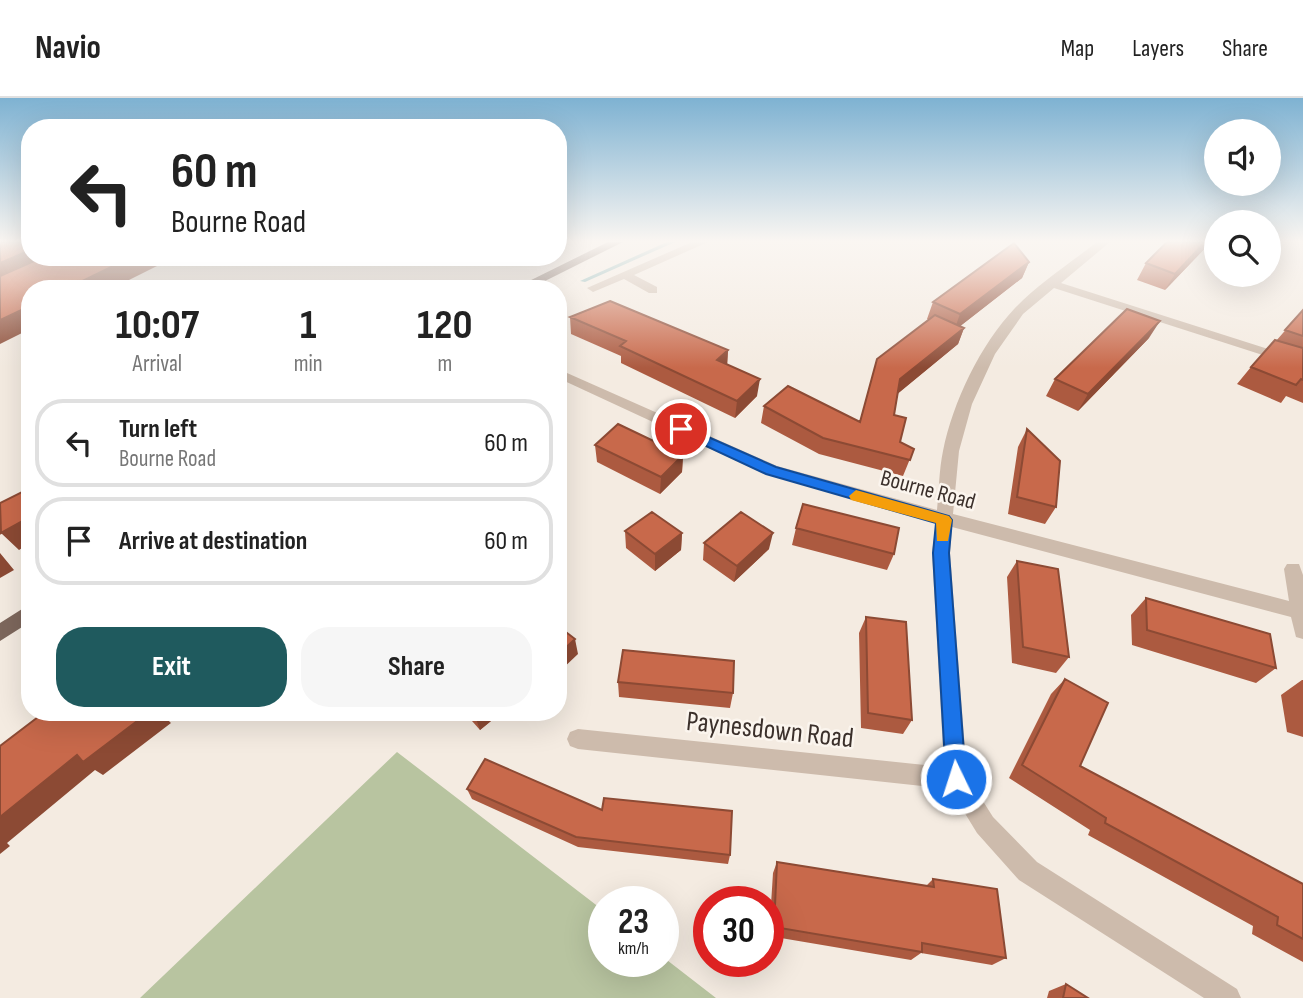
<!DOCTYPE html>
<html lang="en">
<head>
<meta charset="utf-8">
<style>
  body { margin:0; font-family:"Sofia Sans Condensed",sans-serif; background:#f6f6f6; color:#222; height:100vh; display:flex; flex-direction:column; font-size:26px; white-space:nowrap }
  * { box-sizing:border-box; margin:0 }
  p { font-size:23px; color:#767676 }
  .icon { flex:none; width:38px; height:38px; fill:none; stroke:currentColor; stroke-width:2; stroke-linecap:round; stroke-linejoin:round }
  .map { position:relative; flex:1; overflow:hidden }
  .sheet { position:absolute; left:21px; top:182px; width:546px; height:441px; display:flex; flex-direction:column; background:#fff; border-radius:28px; box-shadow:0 7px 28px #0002 }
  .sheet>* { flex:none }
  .hud { position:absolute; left:21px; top:21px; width:546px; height:147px; border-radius:28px; box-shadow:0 7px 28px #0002; background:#fff; color:#222; overflow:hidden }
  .fabs { position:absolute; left:1204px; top:21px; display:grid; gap:14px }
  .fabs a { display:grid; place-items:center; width:77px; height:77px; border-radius:50%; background:#fff; box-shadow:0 7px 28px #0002; font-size:35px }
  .speed { position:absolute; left:588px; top:788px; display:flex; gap:14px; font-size:35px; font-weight:700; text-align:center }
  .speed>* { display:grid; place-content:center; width:91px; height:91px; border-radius:50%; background:#fff; box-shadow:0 7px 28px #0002; line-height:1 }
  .speed small { font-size:18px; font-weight:400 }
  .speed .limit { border:10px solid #d22; background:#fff; color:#111 }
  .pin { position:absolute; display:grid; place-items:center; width:60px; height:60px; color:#fff; margin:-30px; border:4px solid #fff; border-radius:50%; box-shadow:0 2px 7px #0007 }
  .me { position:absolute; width:77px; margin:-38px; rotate:356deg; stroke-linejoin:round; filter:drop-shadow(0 0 5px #0008) }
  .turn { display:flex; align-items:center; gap:24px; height:147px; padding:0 35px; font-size:32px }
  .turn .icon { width:91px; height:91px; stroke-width:2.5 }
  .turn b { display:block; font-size:49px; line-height:60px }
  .eta { display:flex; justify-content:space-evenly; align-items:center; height:119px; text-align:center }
  .eta b { font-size:42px; font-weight:700; line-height:49px }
  .cta { display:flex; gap:14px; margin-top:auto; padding:14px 35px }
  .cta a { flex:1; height:80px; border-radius:28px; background:#1f5a5e; color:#fff; font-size:28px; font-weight:700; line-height:80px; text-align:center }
  .cta a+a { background:#f6f6f6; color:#222 }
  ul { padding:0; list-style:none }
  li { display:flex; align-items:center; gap:21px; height:88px; margin:0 14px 10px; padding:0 21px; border:4px solid #e0e0e0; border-radius:28px }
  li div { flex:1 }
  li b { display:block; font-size:26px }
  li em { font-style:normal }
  header { display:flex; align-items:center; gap:42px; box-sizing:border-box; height:98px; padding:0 35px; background:#fff; border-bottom:2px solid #e0e0e0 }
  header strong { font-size:33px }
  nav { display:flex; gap:38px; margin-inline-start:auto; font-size:24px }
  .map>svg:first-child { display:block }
</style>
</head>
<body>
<header>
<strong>Navio</strong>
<nav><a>Map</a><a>Layers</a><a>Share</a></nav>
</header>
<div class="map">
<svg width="1303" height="900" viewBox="0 0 1303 900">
  <rect width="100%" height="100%" fill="#f4ebe1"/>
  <path fill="#b8c4a0" d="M397,654l207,159v50h59v-4l53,41h-576z"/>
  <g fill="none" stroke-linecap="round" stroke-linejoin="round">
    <path fill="#7fb0b2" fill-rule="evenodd" d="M667,144h8l-90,40 -5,-1z"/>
    <path fill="#cdbbac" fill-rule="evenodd" d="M692,144h16l-74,33 23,12v6h-8l-25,-14 -31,13 -6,-4z
      M1097,144h13l-49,41 242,77v8l-249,-80 -31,26 -28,40 -23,50 -13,47 -6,63 336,87 -5,-32 3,-5h12l4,11v64l-7,-2 -5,-20 -339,-90 -2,26 17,223 26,41 44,45 200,127 4,9h-37l-185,-118 -42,-47 -27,-44 -372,-40 -8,-3 -3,-7 3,-7 8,-3 366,38 -12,-214 4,-31 -171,-48 -207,-96v-9l219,97 160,44c2,-19 2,-40 6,-59 10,-49 37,-106 72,-143 24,-25 54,-44 82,-66z"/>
    <path fill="#7d675c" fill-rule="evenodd" d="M608,144h15l-94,47h-16z
      M30,506v18l-30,19v-18z"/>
  </g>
  <path fill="#ac5a40" d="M1167,144h44l-46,48 -28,-10 9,-17z
    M1029,164l-7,16 -62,48 4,2 -6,16 -60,49 -4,22 6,27 14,7 -11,27 -84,-22 -58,-31 3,-17 96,16 69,-102 -2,-1 6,-17z
    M1303,212v93l-17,-7 -5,7 -44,-19 14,-17 25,-26z
    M570,219l158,33 -1,15 30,31 -22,22 -114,-55v-7l-50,-22z
    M1149,240l-71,73 -32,-15 9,-17z
    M1027,331l29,78 -11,17 -37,-10 10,-67z
    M595,347l88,10 -1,17 -22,22 -63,-32z
    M796,430l98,26 -7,16 -95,-25z
    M625,433l57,2 -1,17 -26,21 -29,-23z
    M704,445l65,6 -35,33 -31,-22z
    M1017,463l52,96 -13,16 -44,-10 -5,-86z
    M1146,500l130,70 -20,15 -124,-38 -1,-30z
    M866,519l46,103 -9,14 -42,-6 -2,-95z
    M1065,581l15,87 223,118v78l-51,-28 1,-8 -165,-91 2,-5 -81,-52 42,-84z
    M1302,582h1v57l-16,-5 -6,-37z
    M618,584l115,11 -3,15 -111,-11z
    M464,614h38l-22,18z
    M467,691l135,21 128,45 -2,9 -150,-17 -106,-48z
    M777,764l149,24 7,-7 73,79 -14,7 -71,-12 -10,7 -142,-24 4,-63z
    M1066,886l22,14h-41l2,-7z"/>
  <path fill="#8c4a34" d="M1205,144h6l-46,48 10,-16z
    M30,152v7h33l-63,28v-22z
    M132,159h43l-64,32h-45z
    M1029,164l-7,16 -68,53 6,-17z
    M30,208v23l-30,15v-24z
    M1160,223l-11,17 -71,73 10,-17z
    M964,230l-6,16 -63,52 5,-17z
    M728,252l-1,17 -10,-7z
    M760,281l-3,17 -22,22 2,-17z
    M683,357l-1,17 -22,22 1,-17z
    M30,419v26l-11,7 -18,-17z
    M682,435l-1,17 -26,21v-17z
    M773,435l-4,16 -35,33 3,-16z
    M0,455l14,17 -14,8z
    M575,541l3,15 -20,19v-18z
    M149,614h11l11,11 -68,52 -8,-5 -88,73 3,3 -10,8v-37l77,-62z
    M479,614h23l-22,18 -5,-14z"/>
  <path fill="#c8694b" stroke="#8c4a34" stroke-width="2" d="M0,144h30v8l-30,13z
    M1167,144h38l-30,32 -29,-11z
    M1014,145l15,19 -69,52 -27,-12z
    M43,159h89l-66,32h-36v17l-30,14v-44z
    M610,203l118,49 -11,10 43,19 -23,22 -117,-55 6,-5 -56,-24z
    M1127,211l33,12 -72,73 -33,-15z
    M1303,212v26l-18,-6z
    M935,217l29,13 -64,51 -6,36 12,3 -6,24 14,7 -4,11 -87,-22 -59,-32 24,-20 72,36 17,-63z
    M1275,242l28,8v32l-2,-1 -5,6 -45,-18z
    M618,326l65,31 -22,22 -66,-32z
    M1027,331l33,32 -4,46 -39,-10z
    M30,390v29l-29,16 -1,-30z
    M803,406l96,24 -5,26 -98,-26z
    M652,414l30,21 -27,21 -30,-23z
    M741,414l32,21 -36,33 -33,-23z
    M1017,463l41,8 11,88 -46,-10z
    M1146,500l124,36 6,34 -129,-38z
    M866,519l40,5 6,98 -44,-7z
    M558,528l17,13 -17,16z
    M623,552l111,11 -1,32 -115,-11z
    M1065,581l43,24 -28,63 223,118v55l-26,-14 1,-8 -173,-94 1,-5 -84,-53z
    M41,614h108l-66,50 -6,-7 -77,62v-71l42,-32z
    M471,614h8l-4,4z
    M485,661l117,51 2,-12 128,13 -2,44 -154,-18 -109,-48z
    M777,764l157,25 -1,-8 64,10 9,69 -84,-15v9l-148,-25z
    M1066,886l22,14h-25z"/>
  <linearGradient id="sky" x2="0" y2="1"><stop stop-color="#7eb2d2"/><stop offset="0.53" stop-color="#faf6f2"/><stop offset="1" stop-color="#faf6f2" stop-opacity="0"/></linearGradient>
  <rect width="1303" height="270" fill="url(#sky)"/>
  <path fill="#1a73e8" stroke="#114b97" stroke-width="2" d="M681,327l95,42 173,49 3,4 -3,33 17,226 -3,7 -7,3 -7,-3 -3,-7 -13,-226 3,-30 -170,-49 -90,-42 -2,-3z"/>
  <path fill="#f59e0b" d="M856,392l93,26 3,4 -4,21h-11l-1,-18 -85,-23 -2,-4z"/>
  <g text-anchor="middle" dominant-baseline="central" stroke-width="5" stroke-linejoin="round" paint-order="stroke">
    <g font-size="23" fill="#3b302b" stroke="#fbf5ee">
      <text transform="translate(928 392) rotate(15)">Bourne Road</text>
    </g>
    <g font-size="28" fill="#3b302b" stroke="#fbf5ee">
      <text transform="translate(770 632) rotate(6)">Paynesdown Road</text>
    </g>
  </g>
</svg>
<div class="fabs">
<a><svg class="icon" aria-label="sound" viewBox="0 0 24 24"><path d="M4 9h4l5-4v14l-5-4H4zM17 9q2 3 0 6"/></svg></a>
<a><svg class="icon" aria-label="search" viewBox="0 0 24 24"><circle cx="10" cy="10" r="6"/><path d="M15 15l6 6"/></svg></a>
</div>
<div class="speed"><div>23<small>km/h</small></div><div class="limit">30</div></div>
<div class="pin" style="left:681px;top:331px;background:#d93025"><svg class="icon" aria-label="arrive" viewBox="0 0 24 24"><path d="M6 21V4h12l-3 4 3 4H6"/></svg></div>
<svg class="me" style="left:956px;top:681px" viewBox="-20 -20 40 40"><circle r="17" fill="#1a73e8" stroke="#fff" stroke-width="3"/><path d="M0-11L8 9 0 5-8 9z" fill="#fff"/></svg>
<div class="hud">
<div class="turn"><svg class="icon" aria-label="left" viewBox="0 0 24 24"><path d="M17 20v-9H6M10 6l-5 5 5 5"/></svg><div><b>60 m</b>Bourne Road</div></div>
</div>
<section class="sheet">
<div class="eta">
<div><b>10:07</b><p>Arrival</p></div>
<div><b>1</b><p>min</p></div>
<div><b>120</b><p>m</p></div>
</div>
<ul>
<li><svg class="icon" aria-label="left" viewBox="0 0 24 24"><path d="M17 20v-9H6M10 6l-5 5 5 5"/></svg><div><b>Turn left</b><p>Bourne Road</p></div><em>60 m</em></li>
<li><svg class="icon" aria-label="arrive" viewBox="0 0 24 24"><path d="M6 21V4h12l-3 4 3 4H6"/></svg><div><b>Arrive at destination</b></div><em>60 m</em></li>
</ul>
<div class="cta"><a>Exit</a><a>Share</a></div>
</section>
</div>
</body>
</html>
